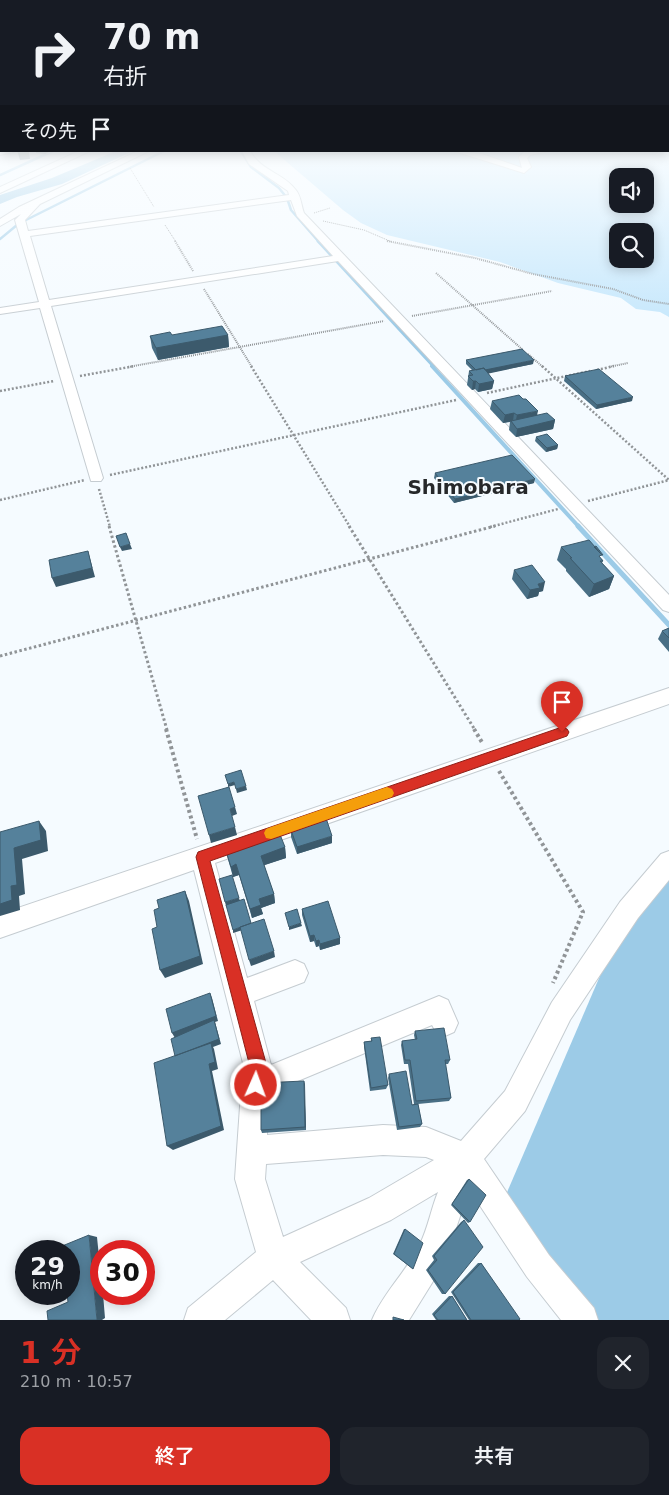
<!DOCTYPE html>
<html lang="ja">
<head>
<meta charset="utf-8">
<style>
  body { margin:0; font-family:"DejaVu Sans","Noto Sans JP",sans-serif; background:#20242c; color:#f1f3f6; height:100vh; display:flex; flex-direction:column; font-size:19px; white-space:nowrap }
  * { box-sizing:border-box; margin:0 }
  p { font-size:16px; color:#9ea1a6 }
  .icon { flex:none; width:28px; height:28px; fill:none; stroke:currentColor; stroke-width:2; stroke-linecap:round; stroke-linejoin:round }
  .map { position:relative; height:1320px; overflow:hidden }
  .side { display:flex; flex-direction:column; background:#171b24; flex:1 }
  .side>* { flex:none }
  .hud { position:absolute; left:0px; top:0px; width:670px; height:152px; box-shadow:0 2px 12px #0003; background:#171b24; color:#f1f3f6; overflow:hidden }
  .buttons { position:absolute; left:609px; top:168px; display:grid; gap:10px }
  .buttons a { display:grid; place-items:center; width:45px; height:45px; border-radius:10px; background:#171b24; box-shadow:0 2px 12px #0003; font-size:25px }
  .speed { position:absolute; left:15px; top:1240px; display:flex; gap:10px; font-size:25px; font-weight:700; text-align:center }
  .speed>* { display:grid; place-content:center; width:65px; height:65px; border-radius:50%; background:#171b24; box-shadow:0 2px 12px #0003; line-height:1 }
  .speed small { font-size:12px; font-weight:400 }
  .speed .limit { border:8px solid #d22; background:#fff; color:#111 }
  .pin { position:absolute; display:grid; place-items:center; width:42px; height:42px; color:#fff; margin:-51px -21px; border-radius:50% 50% 50% 0; rotate:-45deg; box-shadow:0 0 5px #0007 }
  .pin .icon { rotate:45deg }
  .me { position:absolute; width:55px; margin:-28px; rotate:2deg; stroke-linejoin:round; filter:drop-shadow(0 0 4px #0008) }
  .turn { display:flex; align-items:center; gap:18px; height:105px; padding:0 20px; font-size:22px }
  .turn .icon { width:65px; height:65px; stroke-width:2.5 }
  .turn b { display:block; font-size:35px; line-height:42px }
  .then { display:flex; align-items:center; height:48px; padding:0 20px; background:#0003; gap:10px; font-size:19px }
  .round { display:grid; place-items:center; flex:none; width:52px; height:52px; border-radius:15px; background:#20242c }
  .overview { display:flex; align-items:center; justify-content:space-between; height:85px; padding:0 20px }
  h1 { font-size:30px; font-weight:600; line-height:38px; color:#d93025 }
  .action { display:flex; gap:10px; margin-top:auto; padding:10px 20px }
  .action a { flex:1; height:58px; border-radius:15px; background:#d93025; color:#fff; font-size:20px; font-weight:600; line-height:58px; text-align:center }
  .action a+a { background:#20242c; color:#f1f3f6 }
  .map>svg:first-child { display:block }
</style>
</head>
<body>
<div class="map">
<svg width="669" height="1320" viewBox="0 0 669 1320">
  <rect width="100%" height="100%" fill="#f5fbff"/>
  <path fill="#c5e7fc" fill-rule="evenodd" d="M669,144v173l-9,-5 -24,-3 -15,-11 -63,-15 -58,-21 -113,-27 -26,-12 -18,-13 -69,-59h395zM618,176h27v28h-27zM618,231h27v28h-27z"/>
  <path fill="#9ccbe7" d="M669,878v442h-73l-91,-123 107,-249z"/>
  <g fill="none" stroke-linecap="round" stroke-linejoin="round">
    <path stroke="#9ccbe7" stroke-width="2.5" d="M241,151l10,16 28,21 8,10 4,12 28,32
      M0,175l53,-24
      M26,220l138,-69
      M0,239l17,-14"/>
    <path stroke="#9ccbe7" stroke-width="3" d="M318,241l116,126"/>
    <path stroke="#9ccbe7" stroke-width="4" d="M432,366l147,161"/>
    <path stroke="#9ccbe7" stroke-width="5" d="M578,526l91,99"/>
    <path fill="#9ccbe7" fill-rule="evenodd" d="M116,151h17l-71,33 -45,13 -17,7v-9l52,-17z"/>
    <defs>
      <path id="minor" d="M0,151h18l-18,4z
        M79,151h11l-90,42v-6z
        M138,151h11l-109,53 -15,16 3,11 261,-36 -1,-4 -39,-27 -7,-13h8c11,20 33,22 45,38 6,6 6,16 9,24l365,382v17l-6,-2 -325,-349 -287,45 52,172 -2,3h-10l-51,-173 -40,6v-6l39,-6 -24,-82 6,-6 -21,12v-7l19,-12zM291,200l6,16 36,40 -284,44 -19,-64z
        M454,151l28,3 40,14 -3,-11 6,-6h24l-19,4 -3,3 4,9 -7,6z
        M669,688v16l-454,159 32,115 48,-18 9,4 4,9 -4,9 -50,19 17,64 168,-69 9,4 10,23 -4,9 -9,4 -9,-4 -4,-7 -163,68 -2,42 116,-10 43,2 35,14 44,-50 47,-89 68,-100 41,-48 8,-3v29l-31,38 -68,102 -45,91 -41,48 65,96 45,53 4,12h-37l-34,-43 -58,-88 -24,73 -36,58h-37c11,-27 35,-49 48,-76 8,-16 11,-35 18,-52l-47,28 -91,42 46,46 4,12h-39l-38,-40 -48,40h-41l4,-12 68,-56 -21,-73 8,-116 -49,-193 -194,68v-24zM383,1155l43,2 8,3 -65,38 -86,39 -18,-58 1,-15z"/>
    </defs>
    <use href="#minor" stroke="#c5ccd1" stroke-width="2"/>
    <path stroke="#909497" stroke-width="1" stroke-dasharray="1 1" stroke-linecap="butt" d="M130,168l24,39
      M314,213l16,-5
      M323,221l41,9 28,12
      M165,225l11,17"/>
    <path stroke="#909497" stroke-width="2" stroke-dasharray="1 1" stroke-linecap="butt" d="M175,241l18,30
      M387,241l88,17 58,16 80,15 30,11 26,4
      M436,273l87,77
      M204,289l48,78
      M412,316l140,-25
      M528,354l15,13
      M128,367l256,-46
      M609,367l19,-4"/>
    <path stroke="#909497" stroke-width="2.5" stroke-dasharray="2 2" stroke-linecap="butt" d="M251,366l99,161
      M542,366l127,114
      M597,370l17,-4
      M80,376l55,-10
      M0,391l54,-10
      M487,393l103,-22
      M110,475l346,-75
      M99,489l11,38
      M0,500l85,-20
      M588,501l81,-21
      M490,527l68,-18"/>
    <path stroke="#909497" stroke-width="3" stroke-dasharray="2.5 2.5" stroke-linecap="butt" d="M109,526l58,204
      M349,526l126,204
      M0,656l495,-130"/>
    <path stroke="#909497" stroke-width="4" stroke-dasharray="3 3" stroke-linecap="butt" d="M166,729l31,110
      M474,729l9,15
      M499,771l84,141 -30,71"/>
    <use href="#minor" fill="#fff" fill-rule="evenodd"/>
  </g>
  <path fill="#496f85" d="M36,151h14l-5,3 -9,-1z
    M172,335h56l1,12 -71,13 -6,-12 -2,-12z
    M466,360l67,4 -45,9 6,8 -2,8 -14,3 -3,-3 -3,1 -5,-5 2,-14 3,-1 -6,-6z
    M565,376l67,25 -36,8 -32,-28z
    M492,401l63,19 -2,9 -37,8 -7,-7 1,-8 -7,1 -13,-14z
    M536,437l22,8 -1,4 -11,3 -11,-11z
    M435,473l99,10 -80,20 -20,-25z
    M561,547l41,12 1,2 -1,2 12,13 -5,13 -20,8 -23,-26v-2l-9,-9z
    M514,570l29,21 -4,1 -1,4 -11,3 -15,-20z
    M669,628v24l-11,-13 4,-8z
    M291,830l41,13 -35,11 -6,-17z
    M224,845l61,2 1,11 -22,7 10,29 1,9 -14,5 2,6 -11,4 -13,-43 -6,2z
    M302,909l38,29v6l-20,6 -1,-4 -3,1 -2,-6 -4,1 -8,-27z
    M415,1031l35,29 -2,4h-3l6,34 -2,3 -31,3 4,20 -2,3 -23,3 -9,-52 1,-4 23,31 2,-1 -6,-40h-4l-3,-19 1,-4 13,-1 -1,-5z
    M371,1038l17,47 -2,4 -16,2 -6,-44v-5l7,-1z
    M304,1081l2,49 -44,3 -1,-3z
    M469,1179l1,43 -2,1 -17,-18 16,-25z
    M464,1220l-19,74h-3l-16,-24 8,-10 -2,-4 29,-34z
    M404,1229h1l8,40 -20,-15z
    M478,1263h3l38,57h-50l-18,-28z
    M449,1296h3l15,24h-31l-4,-6z"/>
  <path fill="#3c5a6c" d="M29,151l1,8 -10,1 -2,-7z
    M44,151h6l-5,3z
    M228,335l1,12 -71,13 -2,-12z
    M534,360l-1,4 -56,12 1,-5z
    M473,381h3l-1,8 -3,1z
    M494,381l-2,8 -14,3 1,-8z
    M633,397l-1,4 -36,8 1,-4z
    M538,411l-2,8 -21,5 2,-9z
    M514,413l-1,8 -10,2 2,-8z
    M555,420l-2,9 -37,8 1,-8z
    M558,445l-1,4 -11,3 1,-4z
    M535,479l-1,4 -80,20 1,-4z
    M130,544l2,5 -10,2 -2,-4z
    M88,551l7,26 -39,10 -4,-9z
    M614,576l-5,13 -20,8 5,-13z
    M545,582l-2,9 -4,1 -1,4 -11,3 3,-9 8,-6z
    M234,782l1,3 -7,2v-3z
    M246,786l1,4 -10,3 -1,-4z
    M235,807l2,7 -5,2 -2,-7z
    M39,821l7,10 2,20 -26,8 3,35 -6,2 1,14 -20,6v-12l14,-56z
    M235,827l2,8 -26,8 -2,-8z
    M332,836v7l-35,11v-7z
    M285,847l1,11 -24,8 -1,-10z
    M236,864l3,11 -6,2 -2,-10z
    M185,891l4,10 14,63 -38,14 -5,-8z
    M274,894l1,9 -14,5 2,6 -11,4 -2,-9 9,-10z
    M239,898l1,3 -14,5 -1,-4z
    M251,923l1,4 -19,6v-3z
    M301,923l1,3 -13,4v-3z
    M314,935v6l-4,1v-6z
    M340,938v6l-20,6v-6z
    M319,940v6l-3,1v-6z
    M274,951l1,6 -24,9 -2,-6z
    M210,993l2,5 6,23 -3,1 6,22 -8,3 1,2 4,20 -6,2 12,59 -51,20 -6,-4 12,-85 -4,-23 -3,-5z
    M304,1081l1,3 1,46 -1,-3z
    M89,1235l8,2 4,40v17h2l2,24 -3,2h-5z"/>
  <path fill="#55819b" stroke="#3c5a6c" d="M18,151h10l1,1 -11,1z
    M222,326l6,9 -72,13 -6,-12 20,-4 2,3z
    M522,349l12,11 -49,10 -1,-2 -8,2 -10,-10z
    M484,368l10,13 -15,3 -3,-3h-3l-5,-5 5,-1 -4,-4z
    M599,369l34,28 -36,8 -32,-29z
    M519,395l4,4h3l12,12 -21,4 -3,-2 -9,2 -13,-14z
    M547,413l8,7 -38,9 -6,-8z
    M547,434l11,11 -11,3 -11,-11z
    M512,455l23,24 -80,20 -20,-26z
    M126,533l4,11 -10,3 -4,-11z
    M589,540l13,15 -3,1 4,5h-3l14,15 -20,8 -24,-26h2l-11,-11z
    M596,546l7,9h-1l-8,-8z
    M88,551l4,17 -40,10 -3,-18z
    M532,565l13,17 -7,2 2,4 -10,2 -16,-20z
    M669,628v10l-7,-7z
    M241,770l5,16 -10,3 -2,-7 -6,2 -3,-9z
    M229,787l6,20 -5,2 5,18 -26,8 -11,-39z
    M326,818l6,18 -35,11 -6,-17z
    M39,821l2,19 -27,8 3,37 -6,1 1,14 -12,4v-72z
    M277,827l8,20 -24,9 13,38 -15,5 2,6 -11,4 -14,-45 -5,3 -7,-22z
    M232,875l7,23 -14,4 -6,-23z
    M185,891l15,65 -40,14 -8,-41 5,-2 -3,-17 5,-2 -2,-8z
    M244,899l7,24 -18,7 -7,-25z
    M328,901l12,37 -20,6 -1,-4 -3,1 -2,-6 -4,1 -8,-27z
    M297,909l4,14 -12,4 -4,-14z
    M264,919l10,32 -25,9 -9,-33z
    M210,993l6,23 -44,17 -6,-24z
    M214,1020l5,19 -44,17 -4,-17z
    M444,1028l6,32h-5l6,38 -35,3 -6,-41h-5l-3,-19 15,-2 -2,-8z
    M380,1037l8,48 -17,3 -7,-46 8,-1 -1,-3z
    M211,1043l4,19 -6,2 12,62 -54,20 -13,-83z
    M406,1071l6,34 6,-1 4,20 -23,3 -10,-53z
    M304,1081l1,46 -44,3v-47z
    M469,1179l17,16 -16,27 -18,-18z
    M464,1220l19,27 -38,47 -17,-24 9,-10 -3,-4z
    M405,1229l18,14 -10,26 -19,-15z
    M89,1235l8,85h-49l-1,-9 21,-9 -1,-8h2v-43h-19z
    M481,1263l39,56 -1,1h-48l-18,-28z
    M452,1296l15,24h-29l-4,-5z
    M393,1317l11,3h-11z"/>
  <linearGradient id="sky" x2="0" y2="1"><stop stop-color="#89bde8"/><stop offset="0.44" stop-color="#fafdff"/><stop offset="1" stop-color="#fafdff" stop-opacity="0"/></linearGradient>
  <rect width="669" height="329" fill="url(#sky)"/>
  <path fill="#d93025" stroke="#8d1f18" d="M562,727l5,2 2,3 -2,4 -357,125 56,202 -2,22 -2,6 -6,3 -6,-3 -3,-6 2,-22 -53,-206 2,-5z"/>
  <path fill="#f59e0b" d="M387,787l5,2 2,4 -2,4 -121,42 -5,-1 -2,-5 2,-4 5,-2z"/>
  <g text-anchor="middle" dominant-baseline="central" stroke-width="4" stroke-linejoin="round" paint-order="stroke">
    <g font-size="20" font-weight="bold" fill="#26282a" stroke="#f5fbff">
      <text x="468" y="487">Shimobara</text>
    </g>
  </g>
</svg>
<div class="buttons">
<a><svg class="icon" aria-label="sound" viewBox="0 0 24 24"><path d="M4 9h4l5-4v14l-5-4H4zM17 9q2 3 0 6"/></svg></a>
<a><svg class="icon" aria-label="search" viewBox="0 0 24 24"><circle cx="10" cy="10" r="6"/><path d="M15 15l6 6"/></svg></a>
</div>
<div class="speed"><div>29<small>km/h</small></div><div class="limit">30</div></div>
<div class="pin" style="left:562px;top:732px;background:#d93025"><svg class="icon" aria-label="arrive" viewBox="0 0 24 24"><path d="M6 21V4h12l-3 4 3 4H6"/></svg></div>
<svg class="me" style="left:256px;top:1085px" viewBox="-20 -20 40 40"><circle r="17" fill="#d93025" stroke="#fff" stroke-width="3"/><path d="M0-11L8 9 0 5-8 9z" fill="#fff"/></svg>
<div class="hud">
<div class="turn"><svg class="icon" aria-label="right" viewBox="0 0 24 24"><path d="M7 20v-9h11M14 6l5 5-5 5"/></svg><div><b>70 m</b>右折</div></div>
<div class="then">その先<svg class="icon" aria-label="arrive" viewBox="0 0 24 24"><path d="M6 21V4h12l-3 4 3 4H6"/></svg></div>
</div>
</div>
<section class="side">
<div class="overview"><div><h1>1 分</h1><p>210 m · 10:57</p></div><a class="round"><svg class="icon" aria-label="close" viewBox="0 0 24 24"><path d="M6 6l12 12M18 6L6 18"/></svg></a></div>
<div class="action"><a>終了</a><a>共有</a></div>
</section>
</body>
</html>
